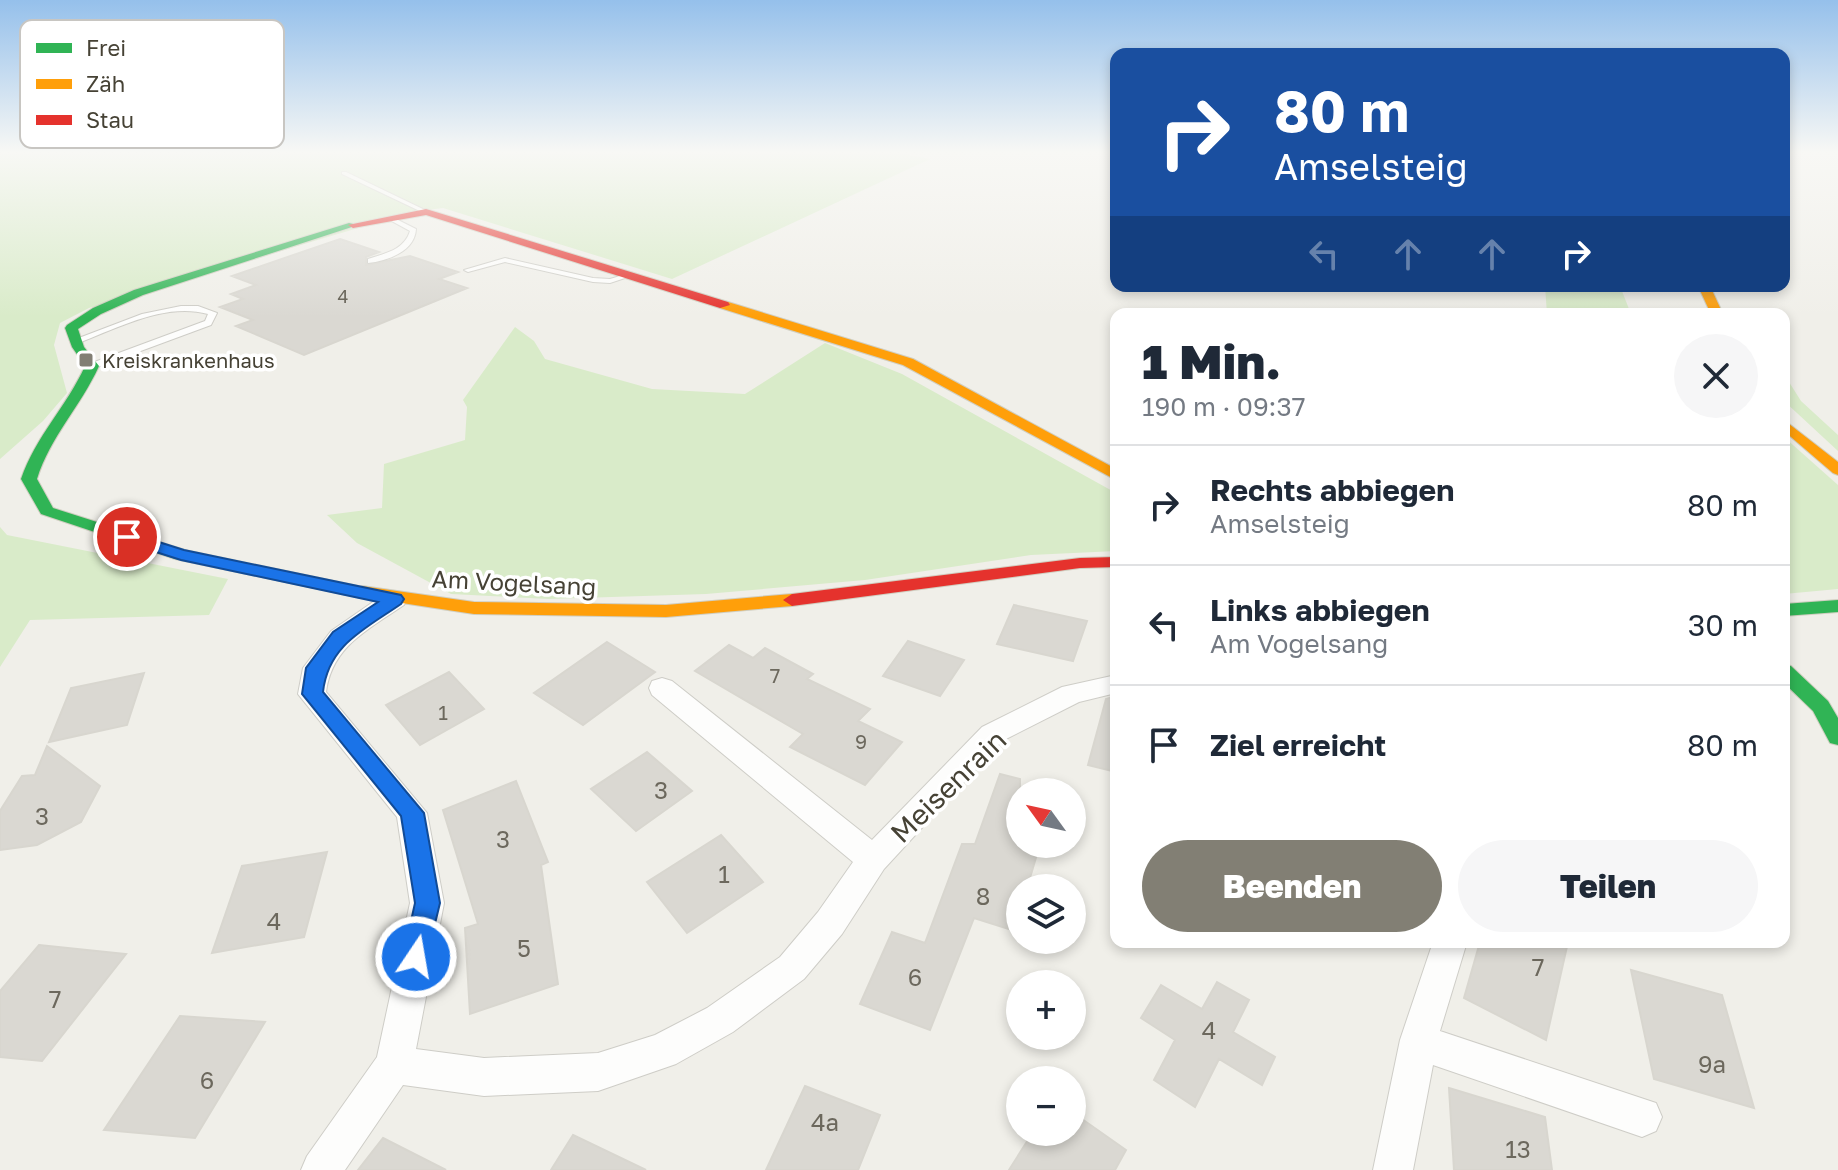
<!DOCTYPE html>
<html lang="de">
<head>
<meta charset="utf-8">
<style>
  body { margin:0; font-family:"Golos Text",sans-serif; background:#f6f6f7; color:#1f2937; height:100vh; display:flex; flex-direction:column; font-size:30px; white-space:nowrap }
  * { box-sizing:border-box; margin:0 }
  p { font-size:26px; color:#747a83 }
  .icon { flex:none; width:44px; height:44px; fill:none; stroke:currentColor; stroke-width:2; stroke-linecap:round; stroke-linejoin:round }
  .map { position:relative; flex:1; overflow:hidden }
  .panel { position:absolute; left:1110px; top:308px; width:680px; height:640px; display:flex; flex-direction:column; background:#fff; border-radius:16px; box-shadow:0 4px 12px #0003 }
  .panel>* { flex:none }
  .banner { position:absolute; left:1110px; top:48px; width:680px; height:244px; border-radius:16px; box-shadow:0 4px 12px #0003; background:#1a4fa0; color:#fff; overflow:hidden }
  .needle { width:52px; rotate:303deg }
  .fabs { position:absolute; left:1006px; top:778px; display:grid; gap:16px }
  .fabs a { display:grid; place-items:center; width:80px; height:80px; border-radius:50%; background:#fff; box-shadow:0 4px 12px #0003; font-size:40px }
  .pin { position:absolute; display:grid; place-items:center; width:68px; height:68px; color:#fff; margin:-34px; border:4px solid #fff; border-radius:50%; box-shadow:0 2px 8px #0007 }
  .me { position:absolute; width:88px; margin:-44px; rotate:12deg; stroke-linejoin:round; filter:drop-shadow(0 0 6px #0008) }
  .turn { display:flex; align-items:center; gap:28px; height:168px; padding:0 32px; font-size:36px }
  .turn .icon { width:104px; height:104px; stroke-width:2.5 }
  .turn b { display:block; font-size:56px; line-height:68px }
  .lanes { display:flex; align-items:center; height:76px; padding:0 32px; background:#0003; justify-content:center; gap:40px; direction:ltr }
  .lanes .off { opacity:.35 }
  .round { display:grid; place-items:center; flex:none; width:84px; height:84px; border-radius:42px; background:#f6f6f7 }
  .head { display:flex; align-items:center; justify-content:space-between; height:136px; padding:0 32px }
  h1 { font-size:48px; font-weight:800; line-height:60px }
  .primary-button { display:flex; gap:16px; margin-top:auto; padding:16px 32px }
  .primary-button a { flex:1; height:92px; border-radius:48px; background:#827f74; color:#fff; font-size:32px; font-weight:800; line-height:92px; text-align:center }
  .primary-button a+a { background:#f6f6f7; color:#1f2937 }
  ul { padding:0; list-style:none }
  li { display:flex; align-items:center; gap:24px; height:120px; padding:0 32px; border-top:2px solid #e0e1e3 }
  li div { flex:1 }
  li b { display:block; font-size:30px }
  li em { font-style:normal }
  .map>svg:first-child { display:block }
</style>
</head>
<body>
<div class="map">
<svg width="1838" height="1170" viewBox="0 0 1838 1170">
  <rect width="100%" height="100%" fill="#f0efe9"/>
  <path fill="#d9ebc9" d="M0,153h898l32,6 -258,120 -229,-71 -31,4 -323,96 -29,15 -6,22 13,48 -24,28 -43,38z
    M1545,286h75l11,28h-84z
    M515,327l19,14 11,18 107,30 93,5 80,-51 77,31 214,119v58l-85,4 -166,25 -159,14 -157,5 -98,-5 -94,-51 -30,-28 55,-7 2,-44 81,-24 2,-33 -4,-7z
    M1784,374l17,27 37,34v16l-54,-50z
    M1784,437l54,48v104l-54,5z
    M0,527l7,8 221,44 -19,36 -179,5 -30,47z"/>
  <path fill="#dad8d2" stroke="#d8d6cf" stroke-width="2" d="M340,239l39,13 -13,5v8l44,-9 48,16 -19,7 28,9 -163,67 -68,-29 17,-6 -33,-13 23,-8 -12,-5 25,-9 -24,-9z
    M1014,605l73,16 -14,40 -76,-17z
    M908,641l56,19 -24,36 -57,-20z
    M607,642l48,30 -72,53 -49,-32z
    M729,645l24,13 12,-10 48,26 -6,5 63,30 -12,12 44,21 -37,43 -75,-38 13,-13 -108,-63z
    M449,672l35,37 -64,36 -34,-40z
    M144,673l-17,52 -78,17 22,-54z
    M1116,696v76l-28,-7 18,-66z
    M47,746l53,40 -19,36 -44,23 -37,5v-39l22,-35 13,-1z
    M647,752l45,39 -56,40 -45,-42z
    M1000,774l20,5v65h20l-13,44h-7v25l-5,18 -41,-13 -44,112 -70,-26 32,-72 33,11 37,-99h13z
    M516,781l32,81 -7,3 17,119 -88,30 -5,-86 13,-4 -35,-114z
    M721,835l42,47 -76,51 -40,-51z
    M327,852l-23,85 -92,16 30,-87z
    M1480,942h88l-22,98 -82,-42z
    M39,945l87,9 -84,107 -42,-4v-66z
    M1631,970l91,25 32,113 -100,-29z
    M1217,982l32,18 -16,32 42,25 -13,28 -43,-26 -24,48 -41,-27 21,-40 -34,-22 20,-33 41,24z
    M180,1016l85,6 -70,116 -91,-8z
    M805,1086l75,29 -22,55h-92z
    M1449,1088l96,29 7,53h-98z
    M1072,1112l54,38 -11,20h-106l24,-38h39z
    M573,1135l73,35h-95z
    M383,1138l63,32h-88z"/>
  <g fill="none" stroke-linecap="round" stroke-linejoin="round">
    <defs>
      <path id="lane" d="M342,172h4l83,40 -5,1 -82,-39z
        M388,217h4l24,12c-1,22 -28,32 -48,34v-4c18,-6 36,-9 42,-28l-22,-12z
        M505,258l88,20 17,1 20,-6 4,2 -24,8 -17,-1 -88,-20 -37,10 -4,-2z
        M181,306h17l19,7 -6,12 -119,44 -3,-1v-4l116,-43 3,-7c-43,-12 -90,14 -130,29l-7,-2 71,-27z"/>
      <path id="street" d="M395,591l9,2 3,6 -3,6c-36,25 -72,41 -78,87l101,121 17,90 -28,146 68,9 114,-5 57,-18 52,-27 73,-51 38,-45 35,-50 -201,-167 -3,-7 3,-7 10,-3 10,3 200,159 110,-113 80,-40 54,-12v18l-37,9 -77,39 -118,128 -42,65 -38,45 -71,53 -57,32 -78,27 -114,5 -81,-11 -58,85h-44l6,-14 70,-99 33,-154 -13,-86 -99,-123 5,-26 28,-37 55,-38z
        M1433,942h34l-27,89 216,72 6,14 -6,14 -14,6 -209,-72 -20,105h-40l27,-130z"/>
      <path id="fast" d="M349,223l9,2 -215,70 -42,19 -23,15 6,18 15,19c-18,40 -49,71 -62,113l16,29 132,42 183,38 3,4 -3,4 -6,2 -187,-39 -134,-45 -20,-35c14,-42 46,-73 64,-113l-13,-19 -7,-19 2,-3 26,-17 41,-18z
        M1838,600v12l-54,4v-12z
        M1784,664l7,2 37,35 10,17v27l-8,-2 -17,-32 -29,-28z"/>
      <path id="slow" d="M1698,286h12l13,28h-12z
        M720,302h8l185,57 203,110v11l-213,-115 -183,-57z
        M1784,420l54,42v13l-5,-2 -49,-42z
        M362,586l112,16 192,3 126,-11 9,6 -9,6 -126,11 -192,-3 -118,-18 -3,-4z"/>
      <path id="jam" d="M426,209l302,93 2,3 -10,3 -294,-93 -73,13 -5,-3z
        M1116,557v10l-36,1 -288,38 -9,-6 9,-6 288,-36z"/>
    </defs>
    <use href="#lane" stroke="#cecdc7" stroke-width="2"/>
    <use href="#street" stroke="#cecdc7" stroke-width="2"/>
    <use href="#fast" stroke="#d0cec0" stroke-width="2"/>
    <use href="#slow" stroke="#d0cec0" stroke-width="2"/>
    <use href="#jam" stroke="#d0cec0" stroke-width="2"/>
    <use href="#lane" fill="#fdfdfc" fill-rule="evenodd"/>
    <use href="#street" fill="#fdfdfc" fill-rule="evenodd"/>
    <use href="#fast" fill="#30b455" fill-rule="evenodd"/>
    <use href="#slow" fill="#ff9f0a" fill-rule="evenodd"/>
    <use href="#jam" fill="#e5322d" fill-rule="evenodd"/>
  </g>
  <linearGradient id="sky" x2="0" y2="1"><stop stop-color="#95c0eb"/><stop offset="0.48" stop-color="#f8f8f5"/><stop offset="1" stop-color="#f8f8f5" stop-opacity="0"/></linearGradient>
  <rect width="1838" height="317" fill="url(#sky)"/>
  <path fill="#1a73e8" stroke="#114b97" stroke-width="2" d="M127,532l57,18 217,45 3,4 -3,5c-36,25 -73,41 -78,88l101,121 16,90 -15,62 -9,4 -9,-4 -4,-8 12,-54 -14,-87 -99,-122 4,-26 27,-36 45,-30 -197,-42 -60,-19 -3,-4z"/>
  <rect fill="#827f74" stroke="#fff" stroke-width="3" x="78" y="352" width="16" height="16" rx="4"/>
  <g text-anchor="middle" dominant-baseline="central" stroke-width="7" stroke-linejoin="round" paint-order="stroke">
    <g font-size="18" fill="#6c685d">
      <text x="343" y="296">4</text>
    </g>
    <g font-size="20" fill="#464235" stroke="#fff" text-anchor="start">
      <text x="102" y="360">Kreiskrankenhaus</text>
    </g>
    <g font-size="20" fill="#6c685d">
      <text x="775" y="675">7</text>
      <text x="443" y="712">1</text>
      <text x="861" y="741">9</text>
    </g>
    <g font-size="24" fill="#464235" stroke="#fff">
      <text transform="translate(514 582) rotate(3)">Am Vogelsang</text>
    </g>
    <g font-size="24" fill="#6c685d">
      <text x="661" y="789">3</text>
      <text x="42" y="815">3</text>
      <text x="503" y="838">3</text>
      <text x="724" y="873">1</text>
      <text x="983" y="895">8</text>
      <text x="274" y="920">4</text>
      <text x="524" y="947">5</text>
      <text x="1538" y="966">7</text>
      <text x="915" y="976">6</text>
      <text x="55" y="998">7</text>
      <text x="1209" y="1029">4</text>
      <text x="1712" y="1063">9a</text>
      <text x="207" y="1079">6</text>
      <text x="825" y="1121">4a</text>
      <text x="1518" y="1148">13</text>
    </g>
    <g font-size="28" fill="#464235" stroke="#fff">
      <text transform="translate(948 786) rotate(-44)">Meisenrain</text>
    </g>
  </g>
  <rect x="20" y="20" width="264" height="128" rx="12" fill="#fff" stroke="#c8c6c2" stroke-width="2"/>
  <rect x="36" y="43" width="36" height="10" fill="#30b455"/>
  <rect x="36" y="79" width="36" height="10" fill="#ff9f0a"/>
  <rect x="36" y="115" width="36" height="10" fill="#e5322d"/>
  <g font-size="22" fill="#464235">
    <text x="86" y="56">Frei</text>
    <text x="86" y="92">Zäh</text>
    <text x="86" y="128">Stau</text>
  </g>
</svg>
<div class="fabs">
<a><svg class="needle" viewBox="-14 -14 28 28"><path d="M0-13l5 13h-10z" fill="#e53935"/><path d="M0 13l5-13h-10z" fill="#747a83"/></svg></a>
<a><svg class="icon" aria-label="layers" viewBox="0 0 24 24"><path d="M12 4l9 5-9 5-9-5zM3 14l9 5 9-5"/></svg></a>
<a>+</a>
<a>−</a>
</div>
<div class="pin" style="left:127px;top:537px;background:#d93025"><svg class="icon" aria-label="arrive" viewBox="0 0 24 24"><path d="M6 21V4h12l-3 4 3 4H6"/></svg></div>
<svg class="me" style="left:416px;top:957px" viewBox="-20 -20 40 40"><circle r="17" fill="#1a73e8" stroke="#fff" stroke-width="3"/><path d="M0-11L8 9 0 5-8 9z" fill="#fff"/></svg>
<div class="banner">
<div class="turn"><svg class="icon" aria-label="right" viewBox="0 0 24 24"><path d="M7 20v-9h11M14 6l5 5-5 5"/></svg><div><b>80 m</b>Amselsteig</div></div>
<div class="lanes"><svg class="icon off" aria-label="left" viewBox="0 0 24 24"><path d="M17 20v-9H6M10 6l-5 5 5 5"/></svg><svg class="icon off" aria-label="ahead" viewBox="0 0 24 24"><path d="M12 20V5M6 11l6-6 6 6"/></svg><svg class="icon off" aria-label="ahead" viewBox="0 0 24 24"><path d="M12 20V5M6 11l6-6 6 6"/></svg><svg class="icon" aria-label="right" viewBox="0 0 24 24"><path d="M7 20v-9h11M14 6l5 5-5 5"/></svg></div>
</div>
<section class="panel">
<div class="head"><div><h1>1 Min.</h1><p>190 m · 09:37</p></div><a class="round"><svg class="icon" aria-label="close" viewBox="0 0 24 24"><path d="M6 6l12 12M18 6L6 18"/></svg></a></div>
<ul>
<li><svg class="icon" aria-label="right" viewBox="0 0 24 24"><path d="M7 20v-9h11M14 6l5 5-5 5"/></svg><div><b>Rechts abbiegen</b><p>Amselsteig</p></div><em>80 m</em></li>
<li><svg class="icon" aria-label="left" viewBox="0 0 24 24"><path d="M17 20v-9H6M10 6l-5 5 5 5"/></svg><div><b>Links abbiegen</b><p>Am Vogelsang</p></div><em>30 m</em></li>
<li><svg class="icon" aria-label="arrive" viewBox="0 0 24 24"><path d="M6 21V4h12l-3 4 3 4H6"/></svg><div><b>Ziel erreicht</b></div><em>80 m</em></li>
</ul>
<div class="primary-button"><a>Beenden</a><a>Teilen</a></div>
</section>
</div>
</body>
</html>
